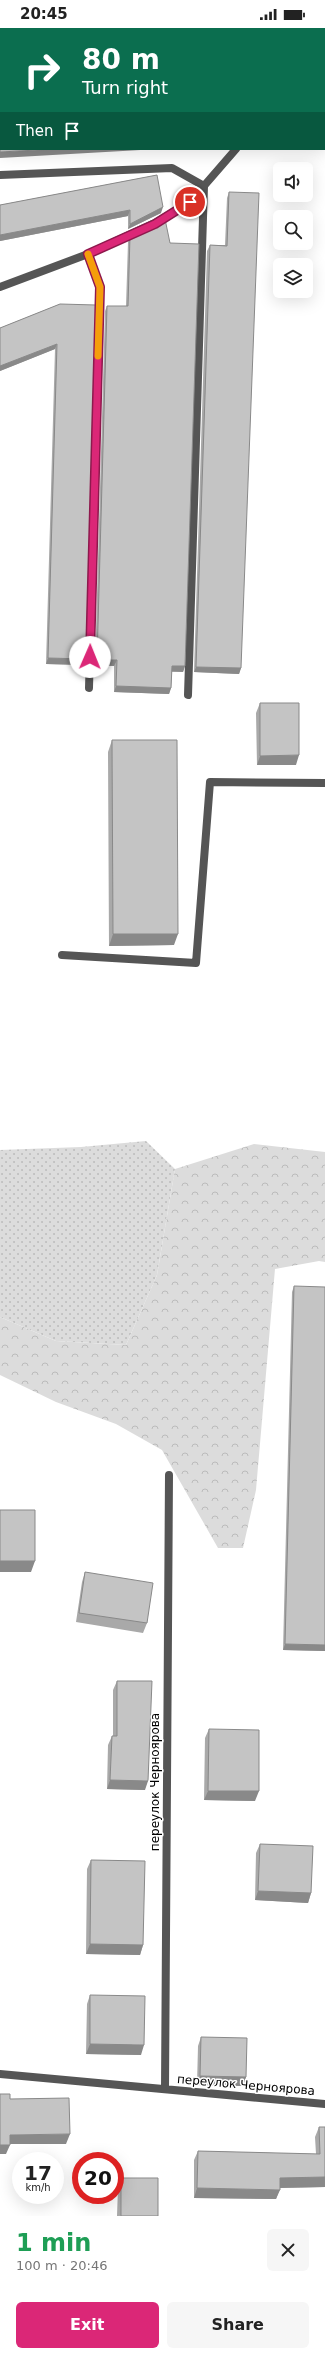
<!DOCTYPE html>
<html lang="en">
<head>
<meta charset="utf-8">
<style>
  body { margin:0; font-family:"DejaVu Sans",sans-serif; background:#f6f6f6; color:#222; height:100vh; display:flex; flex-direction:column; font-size:15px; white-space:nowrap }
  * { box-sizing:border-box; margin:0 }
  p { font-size:13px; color:#767676 }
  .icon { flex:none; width:22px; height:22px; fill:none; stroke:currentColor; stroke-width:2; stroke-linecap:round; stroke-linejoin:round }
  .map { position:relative; height:2188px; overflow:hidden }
  .drawer { display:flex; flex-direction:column; background:#fff; flex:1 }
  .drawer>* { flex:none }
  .guide { position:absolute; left:0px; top:0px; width:325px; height:122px; box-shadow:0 4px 16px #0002; background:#0b6e4f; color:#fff; overflow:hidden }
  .controls { position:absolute; left:273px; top:134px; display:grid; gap:8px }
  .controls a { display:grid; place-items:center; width:40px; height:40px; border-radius:6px; background:#fff; box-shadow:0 4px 16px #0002; font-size:20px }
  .speed { position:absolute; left:12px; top:2124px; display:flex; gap:8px; font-size:20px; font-weight:700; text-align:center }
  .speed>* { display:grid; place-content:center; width:52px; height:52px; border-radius:50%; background:#fff; box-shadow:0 4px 16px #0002; line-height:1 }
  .speed small { font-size:10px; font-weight:400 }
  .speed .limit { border:6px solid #d22; background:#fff; color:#111 }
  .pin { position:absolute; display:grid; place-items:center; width:34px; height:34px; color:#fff; margin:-17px; border:2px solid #fff; border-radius:50%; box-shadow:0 1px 4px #0007 }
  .me { position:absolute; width:44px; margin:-22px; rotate:1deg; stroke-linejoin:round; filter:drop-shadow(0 0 3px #0008) }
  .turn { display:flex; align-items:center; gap:14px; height:84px; padding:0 16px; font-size:18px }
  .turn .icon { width:52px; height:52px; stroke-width:2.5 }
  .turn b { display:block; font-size:28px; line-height:34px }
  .then { display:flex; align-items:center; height:38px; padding:0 16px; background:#0003; gap:8px; font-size:15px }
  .round { display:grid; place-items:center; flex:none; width:42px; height:42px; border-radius:6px; background:#f6f6f6 }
  .overview { display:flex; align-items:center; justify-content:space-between; height:68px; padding:0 16px }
  h1 { font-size:24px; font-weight:700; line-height:30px; color:#1e9e55 }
  .action { display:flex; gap:8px; margin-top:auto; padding:8px 16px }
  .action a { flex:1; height:46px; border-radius:6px; background:#db2777; color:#fff; font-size:16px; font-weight:700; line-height:46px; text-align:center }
  .action a+a { background:#f6f6f6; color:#222 }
  .status { display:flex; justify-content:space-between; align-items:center; height:28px; padding:0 20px; background:#fff; direction:ltr }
  .status svg { height:11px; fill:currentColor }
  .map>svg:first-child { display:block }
</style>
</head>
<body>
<div class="status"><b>20:45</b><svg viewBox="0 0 49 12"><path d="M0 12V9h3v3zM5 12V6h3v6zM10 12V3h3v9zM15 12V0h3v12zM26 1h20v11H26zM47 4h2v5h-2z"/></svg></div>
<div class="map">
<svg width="325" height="2188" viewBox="0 0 325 2188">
  <defs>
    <pattern id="green-dots" width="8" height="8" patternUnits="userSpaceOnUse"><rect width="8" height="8" fill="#dcdcdc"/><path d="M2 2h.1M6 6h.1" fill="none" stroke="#bbb" stroke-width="1.8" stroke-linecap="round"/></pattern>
    <pattern id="forest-crowns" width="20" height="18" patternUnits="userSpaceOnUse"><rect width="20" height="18" fill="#dcdcdc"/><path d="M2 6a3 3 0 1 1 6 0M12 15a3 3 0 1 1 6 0" fill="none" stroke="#bbb"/></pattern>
  </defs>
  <rect width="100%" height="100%" fill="#fff"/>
  <path fill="url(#green-dots)" d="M146,1113l29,28 -18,106 -31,70 -70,-4 -56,-24v-167l81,-3z"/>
  <path fill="url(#forest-crowns)" d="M254,1116l71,8v110l-6,-1 -44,8 -19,221 -13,58h-25l-56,-98 -46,-26 -60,-22 -56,-27v-58l56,24 70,4 31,-70 18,-106z"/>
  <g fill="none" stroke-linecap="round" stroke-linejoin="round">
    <path stroke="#555" stroke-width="8" d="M0,147l172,-7 32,18 -16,509
      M88,226l12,33 -11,401
      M62,927l134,8 14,-181 115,1"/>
    <path stroke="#555" stroke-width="8" d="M302,1l1,-1
      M0,259l88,-33 67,-31 35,-21 46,-53
      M0,2046l325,30
      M165,2061l4,-614"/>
  </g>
  <path fill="#a9a9a9" d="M324,23h1v55l-1,-11z
    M157,147l4,38 -33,16v-13l-128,25v-36z
    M229,164l12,476 -2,6 -45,-2 13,-421 3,-6h15l2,-47z
    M130,208l55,430 -2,6h-11l-1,16 -2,6 -55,-2v-26l-19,-1 10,-354 2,-5h19l2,-64z
    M60,276l26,355 -2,6 -38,-1 9,-315 -55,22v-43z
    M260,675l36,62h-39l-1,-52z
    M112,712l62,205 -65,1 -1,-194z
    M294,1258l31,365 -42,-1 9,-358z
    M85,1544l62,51 -4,10 -67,-11 6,-40z
    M117,1653l28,109 -38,-1 1,-44 4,-9h1v-46z
    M209,1701l46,72 -51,-1 1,-62z
    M260,1816l51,49 -3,10 -53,-3 1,-47z
    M91,1832l52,85 -3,10 -54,-1 1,-85z
    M90,1967l51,60 -55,-1 1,-50z
    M201,2009l45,40 -3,9 -46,-1 1,-39z
    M319,2099h6v60l-45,1 -4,11 -82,-1v-38l4,-9 118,3 -1,-17z
    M121,2150l37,38h-41l1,-29z"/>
  <path fill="#898989" d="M0,45h1v6h-1z
    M56,121h102l-158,9v-6z
    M163,179l-2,6 -33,16 2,-5z
    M130,182l-2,6 -128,25v-6z
    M57,316l-2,5 -55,22v-5z
    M48,630l38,1 -2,6 -38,-1z
    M97,632h20l-3,6 -19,-1z
    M172,638h13l-2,6 -13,-1z
    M196,639l45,1 -2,6 -45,-2z
    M116,658l55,2 -2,6 -55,-2z
    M299,727l-3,10h-39l3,-9z
    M113,906h65l-4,11 -65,1z
    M0,1533h35l-4,11h-31z
    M285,1616l40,1v6l-42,-1z
    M110,1752l38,1 -3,9 -38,-1z
    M208,1763h51l-4,10 -51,-1z
    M258,1863l53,2 -3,10 -53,-3z
    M90,1916l53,1 -3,10 -54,-1z
    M90,2016l54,1 -3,10 -55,-1z
    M200,2048l46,1 -3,9 -46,-1z
    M70,2106l-4,10h-60l4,-9z
    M0,2117h10l-4,9h-6z
    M325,2149v10l-48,1 3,-10z
    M197,2160l83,2 -4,9 -82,-1z"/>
  <path fill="#c4c4c4" stroke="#898989" d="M0,0h277v1h-276v44h-1z
    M324,23h1v27l-1,-11z
    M0,55h1v66h55l-56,3z
    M157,147l6,32 -33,17v-14l-130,25v-30z
    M229,164l30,1 -18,475 -45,-1 14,-422 17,1z
    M165,191l5,24 29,1 -14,422h-13l-1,22 -55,-2 1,-26h-20l10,-354h21l2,-70z
    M60,276l36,1 -10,354 -38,-1 9,-314 -57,22v-38z
    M260,675h39v52l-39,1z
    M112,712h65l1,194h-65z
    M294,1258l31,1v358l-40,-1z
    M0,1482h35v51h-35z
    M85,1544l68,11 -6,40 -68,-10z
    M117,1653h35l-4,100 -38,-1 2,-44h5z
    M209,1701l50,1v61h-51z
    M260,1816l53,2 -2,47 -53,-2z
    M91,1832l54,1 -2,84 -53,-1z
    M90,1967l55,1 -1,49 -54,-1z
    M201,2009l46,1 -1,39 -46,-1z
    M0,2066h10v5l59,-1 1,36 -60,1v10h-10z
    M319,2099h6v50l-45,1v12l-83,-2 1,-37 122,3z
    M121,2150h37v38h-37z"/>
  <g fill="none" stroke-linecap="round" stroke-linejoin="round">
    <defs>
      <path id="route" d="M90,629l10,-370 -12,-33 67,-30 35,-22"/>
    </defs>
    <use href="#route" stroke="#8e194d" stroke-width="10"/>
    <use href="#route" stroke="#db2777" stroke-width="7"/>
    <path stroke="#f59e0b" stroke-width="7" d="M88,226l12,33 -2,69"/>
  </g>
  <g text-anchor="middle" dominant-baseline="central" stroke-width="3" stroke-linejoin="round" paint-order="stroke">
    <g font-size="12" fill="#000" stroke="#fff">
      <text transform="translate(155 1754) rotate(-90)">переулок Черноярова</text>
      <text transform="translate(246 2057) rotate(5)">переулок Черноярова</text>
    </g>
  </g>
</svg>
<div class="controls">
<a><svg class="icon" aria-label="sound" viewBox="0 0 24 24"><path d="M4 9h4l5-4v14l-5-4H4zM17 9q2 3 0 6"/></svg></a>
<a><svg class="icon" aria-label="search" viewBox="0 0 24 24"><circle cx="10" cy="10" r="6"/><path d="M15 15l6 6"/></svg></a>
<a><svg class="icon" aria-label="layers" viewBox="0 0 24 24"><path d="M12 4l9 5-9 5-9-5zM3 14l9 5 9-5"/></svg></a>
</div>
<div class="speed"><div>17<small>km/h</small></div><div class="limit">20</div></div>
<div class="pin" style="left:190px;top:174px;background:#d93025"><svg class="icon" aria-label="arrive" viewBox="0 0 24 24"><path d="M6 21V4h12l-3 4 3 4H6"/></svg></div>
<svg class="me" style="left:90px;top:629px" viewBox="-20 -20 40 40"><circle r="19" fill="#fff"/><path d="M0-13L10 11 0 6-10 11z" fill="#db2777"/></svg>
<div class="guide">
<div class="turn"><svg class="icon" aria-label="right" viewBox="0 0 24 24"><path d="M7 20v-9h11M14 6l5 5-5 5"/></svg><div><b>80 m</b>Turn right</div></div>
<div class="then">Then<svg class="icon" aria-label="arrive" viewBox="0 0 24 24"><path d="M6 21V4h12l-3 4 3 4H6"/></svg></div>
</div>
</div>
<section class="drawer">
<div class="overview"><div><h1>1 min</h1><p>100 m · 20:46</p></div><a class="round"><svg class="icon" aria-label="close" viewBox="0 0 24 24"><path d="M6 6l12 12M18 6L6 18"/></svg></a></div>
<div class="action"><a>Exit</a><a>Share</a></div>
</section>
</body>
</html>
